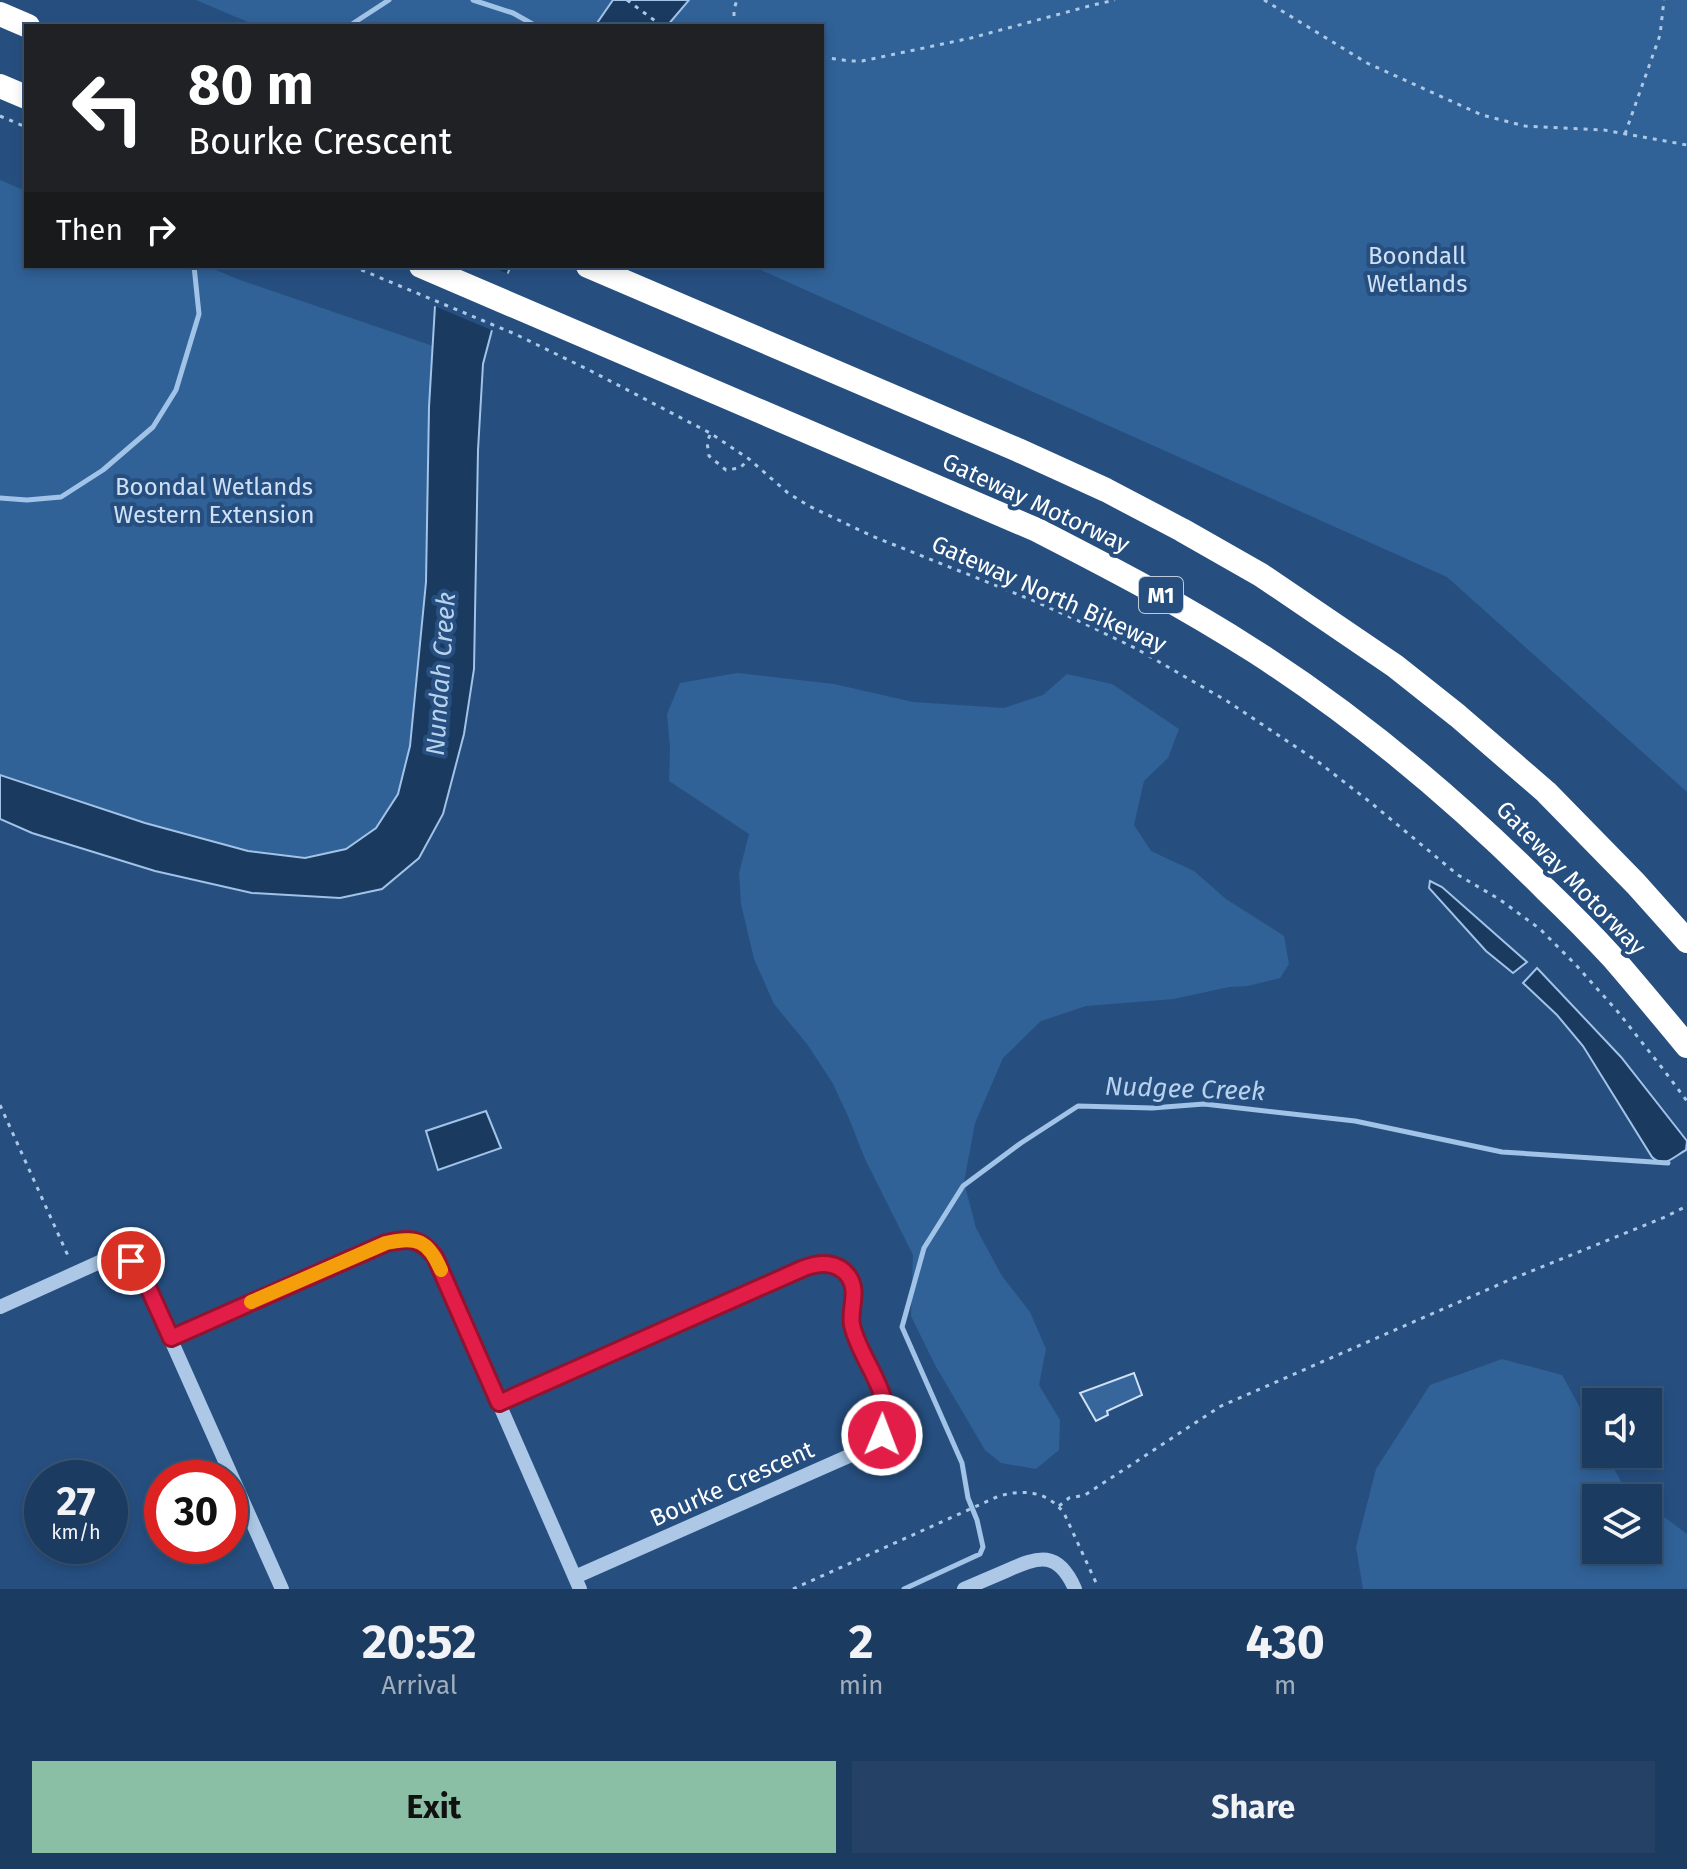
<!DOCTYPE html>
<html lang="en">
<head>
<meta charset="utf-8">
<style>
  body { margin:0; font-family:"Fira Sans",sans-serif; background:#254266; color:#f1f3f6; height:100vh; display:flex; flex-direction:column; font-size:30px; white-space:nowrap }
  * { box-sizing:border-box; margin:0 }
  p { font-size:26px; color:#a0adbd }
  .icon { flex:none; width:44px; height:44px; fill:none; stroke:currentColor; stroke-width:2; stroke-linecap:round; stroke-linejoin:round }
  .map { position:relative; height:1589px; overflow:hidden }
  .drawer { display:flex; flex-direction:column; background:#1c3b60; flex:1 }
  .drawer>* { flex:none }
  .guide { position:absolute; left:24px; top:24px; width:800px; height:244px; border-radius:0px; box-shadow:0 4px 12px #0003,0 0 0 2px #3a5575; background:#202124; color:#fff; overflow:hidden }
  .tools { position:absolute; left:1582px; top:1388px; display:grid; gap:16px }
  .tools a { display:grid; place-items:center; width:80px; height:80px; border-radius:0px; background:#1c3b60; box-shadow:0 4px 12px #0003,0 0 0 2px #3a5575; font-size:40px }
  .speed { position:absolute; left:24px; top:1460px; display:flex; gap:16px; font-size:40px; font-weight:700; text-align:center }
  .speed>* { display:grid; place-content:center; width:104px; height:104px; border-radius:50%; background:#1c3b60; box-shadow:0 4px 12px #0003,0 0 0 2px #3a5575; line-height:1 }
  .speed small { font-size:20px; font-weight:400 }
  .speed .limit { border:12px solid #d22; background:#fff; color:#111 }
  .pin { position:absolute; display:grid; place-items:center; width:68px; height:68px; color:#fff; margin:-34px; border:4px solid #fff; border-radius:50%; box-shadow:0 2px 8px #0007 }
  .me { position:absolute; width:88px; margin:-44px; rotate:1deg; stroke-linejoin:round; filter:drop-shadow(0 0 6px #0008) }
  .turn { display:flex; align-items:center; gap:28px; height:168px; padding:0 32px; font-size:36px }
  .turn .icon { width:104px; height:104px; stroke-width:2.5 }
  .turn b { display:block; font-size:56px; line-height:68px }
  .then { display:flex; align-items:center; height:76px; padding:0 32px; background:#0003; gap:16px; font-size:30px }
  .eta { display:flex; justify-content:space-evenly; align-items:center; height:136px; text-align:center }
  .eta b { font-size:48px; font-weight:700; line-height:56px }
  .primary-button { display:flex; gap:16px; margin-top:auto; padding:16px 32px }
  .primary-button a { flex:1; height:92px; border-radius:0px; background:#8abfa5; color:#111; font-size:32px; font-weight:700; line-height:92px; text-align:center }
  .primary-button a+a { background:#254266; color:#f1f3f6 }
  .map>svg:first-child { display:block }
</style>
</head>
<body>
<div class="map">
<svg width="1687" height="1589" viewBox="0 0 1687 1589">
  <rect width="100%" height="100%" fill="#264f80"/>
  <path fill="#306197" d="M196,0h417l-18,26h-338z
    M689,0h998v792l-240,-215 -695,-311h70v-240h-155z
    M0,180l26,11v75h180l34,14 193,66 -4,61 -3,175 -16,164 -12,48 -22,34 -30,21 -41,9 -58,-7 -102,-28 -145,-48z
    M737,673l97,11 79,18 91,6 39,-13 24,-21 45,10 67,45 -11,29 -24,23 -10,44 17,26 43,20 32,28 58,37 5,28 -9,14 -32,8 -19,1 -55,12 -88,7 -45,15 -38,37 -28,65 -11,59 12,46 26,48 28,36 16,37 -7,36 21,35 -1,30 -23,19 -35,-6 -16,-13 -50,-85 -24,-49 2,-61 -48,-96 -17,-43 -16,-34 -25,-38 -33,-40 -20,-45 -13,-55 -2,-31 10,-39 -80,-53 1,-34 -3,-33 13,-31z
    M1502,1359l60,16 34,61v18h10l18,33 15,11h-43v52h52v-45l39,29v55h-324l-7,-42 20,-78 54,-84z"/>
  <path fill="#1a3a60" stroke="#a1c3e7" stroke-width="2" d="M613,0h76l-22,26h-72z
    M450,266h61l-5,11 -23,87 -5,86 -4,219 -10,65 -21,80 -24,44 -37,31 -42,9 -88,-5 -97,-22 -123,-38 -32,-14v-44l145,48 103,28 57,7 41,-9 30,-21 22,-34 12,-48 16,-164 3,-175 6,-101z
    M1430,881l12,6 85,75 -14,11 -27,-22 -57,-63z
    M1537,968l84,89 66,84 -1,9c-13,7 -22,19 -34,7l-69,-111 -26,-31 -34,-32z
    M486,1111l15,37 -63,22 -12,-39z"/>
  <path fill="#264f80" d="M445,266h44l22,9 -15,57 -64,-27 8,-27z"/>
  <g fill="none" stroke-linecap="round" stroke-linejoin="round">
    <path stroke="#a1c3e7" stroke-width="5" d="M473,0l40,13 23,13
      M349,26l40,-26
      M0,498l27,2 34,-3 42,-27 50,-43 23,-37 23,-76 -5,-48
      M904,1589l76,-35 3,-7 -6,-27 -9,-22 -6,-35 -60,-136 22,-79 39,-62 58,-43 57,-37 74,2 52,-4 151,17 147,31 166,11"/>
  </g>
  <path fill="#36669c" stroke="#d0e1f5" stroke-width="2" d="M1134,1373l8,22 -35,16 1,4 -12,6 -16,-28z"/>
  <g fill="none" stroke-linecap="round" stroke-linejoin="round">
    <path stroke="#acc8e6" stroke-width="3" stroke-dasharray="4 6" stroke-linecap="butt" d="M627,0l35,26
      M1264,0l103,63 115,52 43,11 79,4 83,15
      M734,26v-17l3,-9
      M822,57l28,4h12l109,-23 122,-33 22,-5
      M0,116l26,11
      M1625,134l35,-99 4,-35
      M352,266l163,68 76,37 119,62 39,26 39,34 21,13 63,30 160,64 49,22 54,26 92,53 90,60 53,41 88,73 41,24 41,30 35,35 43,48 45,57 24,32
      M710,435l-3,7 2,14 17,14 14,-2 9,-9
      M0,1105l69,153
      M1059,1506l10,-8 16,-3 136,-89 286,-125 158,-64 22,-11
      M793,1589l206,-93c25,-7 48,-5 65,17l34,74"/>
    <path stroke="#acc8e6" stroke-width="14" d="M0,1307l102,-46 20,-2 9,2 7,5 144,323
      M171,1338l215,-95c23,-5 34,-6 49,14l145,332
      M499,1403l305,-135c15,-5 29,-7 41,4 15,16 4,36 8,54 5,27 32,60 34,86 2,16 -7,28 -20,36l-292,129
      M964,1589c14,-6 28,-12 42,-18 33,-15 52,-21 69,18"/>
    <path stroke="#fff" stroke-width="24" d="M0,14l28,12
      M0,86l26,11
      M421,266l616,264c74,38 147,76 217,121 106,68 202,149 291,238 23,22 46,45 68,69 25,29 50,59 74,88
      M588,266l430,184 88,40 76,40 79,45 134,91 63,50 88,76 90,92 51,57"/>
  </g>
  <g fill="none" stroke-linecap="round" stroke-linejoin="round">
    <defs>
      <path id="route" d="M131,1261l7,5 5,10 28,62 215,-95c23,-5 34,-6 49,14l64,146 305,-135c16,-6 34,-7 45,9 10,15 0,32 3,48 8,37 46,72 30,110"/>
    </defs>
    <use href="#route" stroke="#92132f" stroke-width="20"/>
    <use href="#route" stroke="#e11d48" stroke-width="14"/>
    <path stroke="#f59e0b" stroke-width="14" d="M251,1302l135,-59c31,-7 42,-3 55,27"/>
  </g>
  <g text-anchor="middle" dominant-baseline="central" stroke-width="8" stroke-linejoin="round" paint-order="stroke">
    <rect fill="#264f80" stroke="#becad9" stroke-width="2" x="1139" y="577" width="44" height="36" rx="6"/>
    <g font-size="22" font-weight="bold" fill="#fff">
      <text x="1161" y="595">M1</text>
    </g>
    <g font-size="24" fill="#d0e1f5" stroke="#264f80">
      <text x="1417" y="256">Boondall<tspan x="1417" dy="28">Wetlands</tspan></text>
      <text x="214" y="487">Boondal Wetlands<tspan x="214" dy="28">Western Extension</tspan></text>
    </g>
    <g font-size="24" fill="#fff" stroke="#264f80">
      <text transform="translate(1036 503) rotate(25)">Gateway Motorway</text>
      <text transform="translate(1049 594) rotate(24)">Gateway North Bikeway</text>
      <text transform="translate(1571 878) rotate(46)">Gateway Motorway</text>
      <text transform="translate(732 1484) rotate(-24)">Bourke Crescent</text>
    </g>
    <g font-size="26" font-style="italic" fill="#b8d2ee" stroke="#264f80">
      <text transform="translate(441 674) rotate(-86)">Nundah Creek</text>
      <text transform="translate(1185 1089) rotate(2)">Nudgee Creek</text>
    </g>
  </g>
</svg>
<div class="tools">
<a><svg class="icon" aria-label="sound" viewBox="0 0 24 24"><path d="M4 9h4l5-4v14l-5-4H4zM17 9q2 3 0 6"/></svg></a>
<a><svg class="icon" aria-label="layers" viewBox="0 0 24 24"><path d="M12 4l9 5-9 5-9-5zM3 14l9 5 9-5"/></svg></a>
</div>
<div class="speed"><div>27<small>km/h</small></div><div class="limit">30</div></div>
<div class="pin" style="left:131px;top:1261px;background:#d93025"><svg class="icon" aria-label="arrive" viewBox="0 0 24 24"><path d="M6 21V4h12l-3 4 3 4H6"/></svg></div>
<svg class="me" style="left:882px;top:1435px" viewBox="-20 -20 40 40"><circle r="17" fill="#e11d48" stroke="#fff" stroke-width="3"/><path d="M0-11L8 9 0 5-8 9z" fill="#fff"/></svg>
<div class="guide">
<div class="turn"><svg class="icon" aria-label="left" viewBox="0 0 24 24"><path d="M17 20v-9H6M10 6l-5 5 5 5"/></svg><div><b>80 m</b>Bourke Crescent</div></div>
<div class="then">Then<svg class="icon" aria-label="right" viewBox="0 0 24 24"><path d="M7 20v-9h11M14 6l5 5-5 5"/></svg></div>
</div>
</div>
<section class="drawer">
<div class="eta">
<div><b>20:52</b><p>Arrival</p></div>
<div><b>2</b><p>min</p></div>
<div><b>430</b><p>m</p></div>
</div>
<div class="primary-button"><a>Exit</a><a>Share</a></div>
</section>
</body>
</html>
